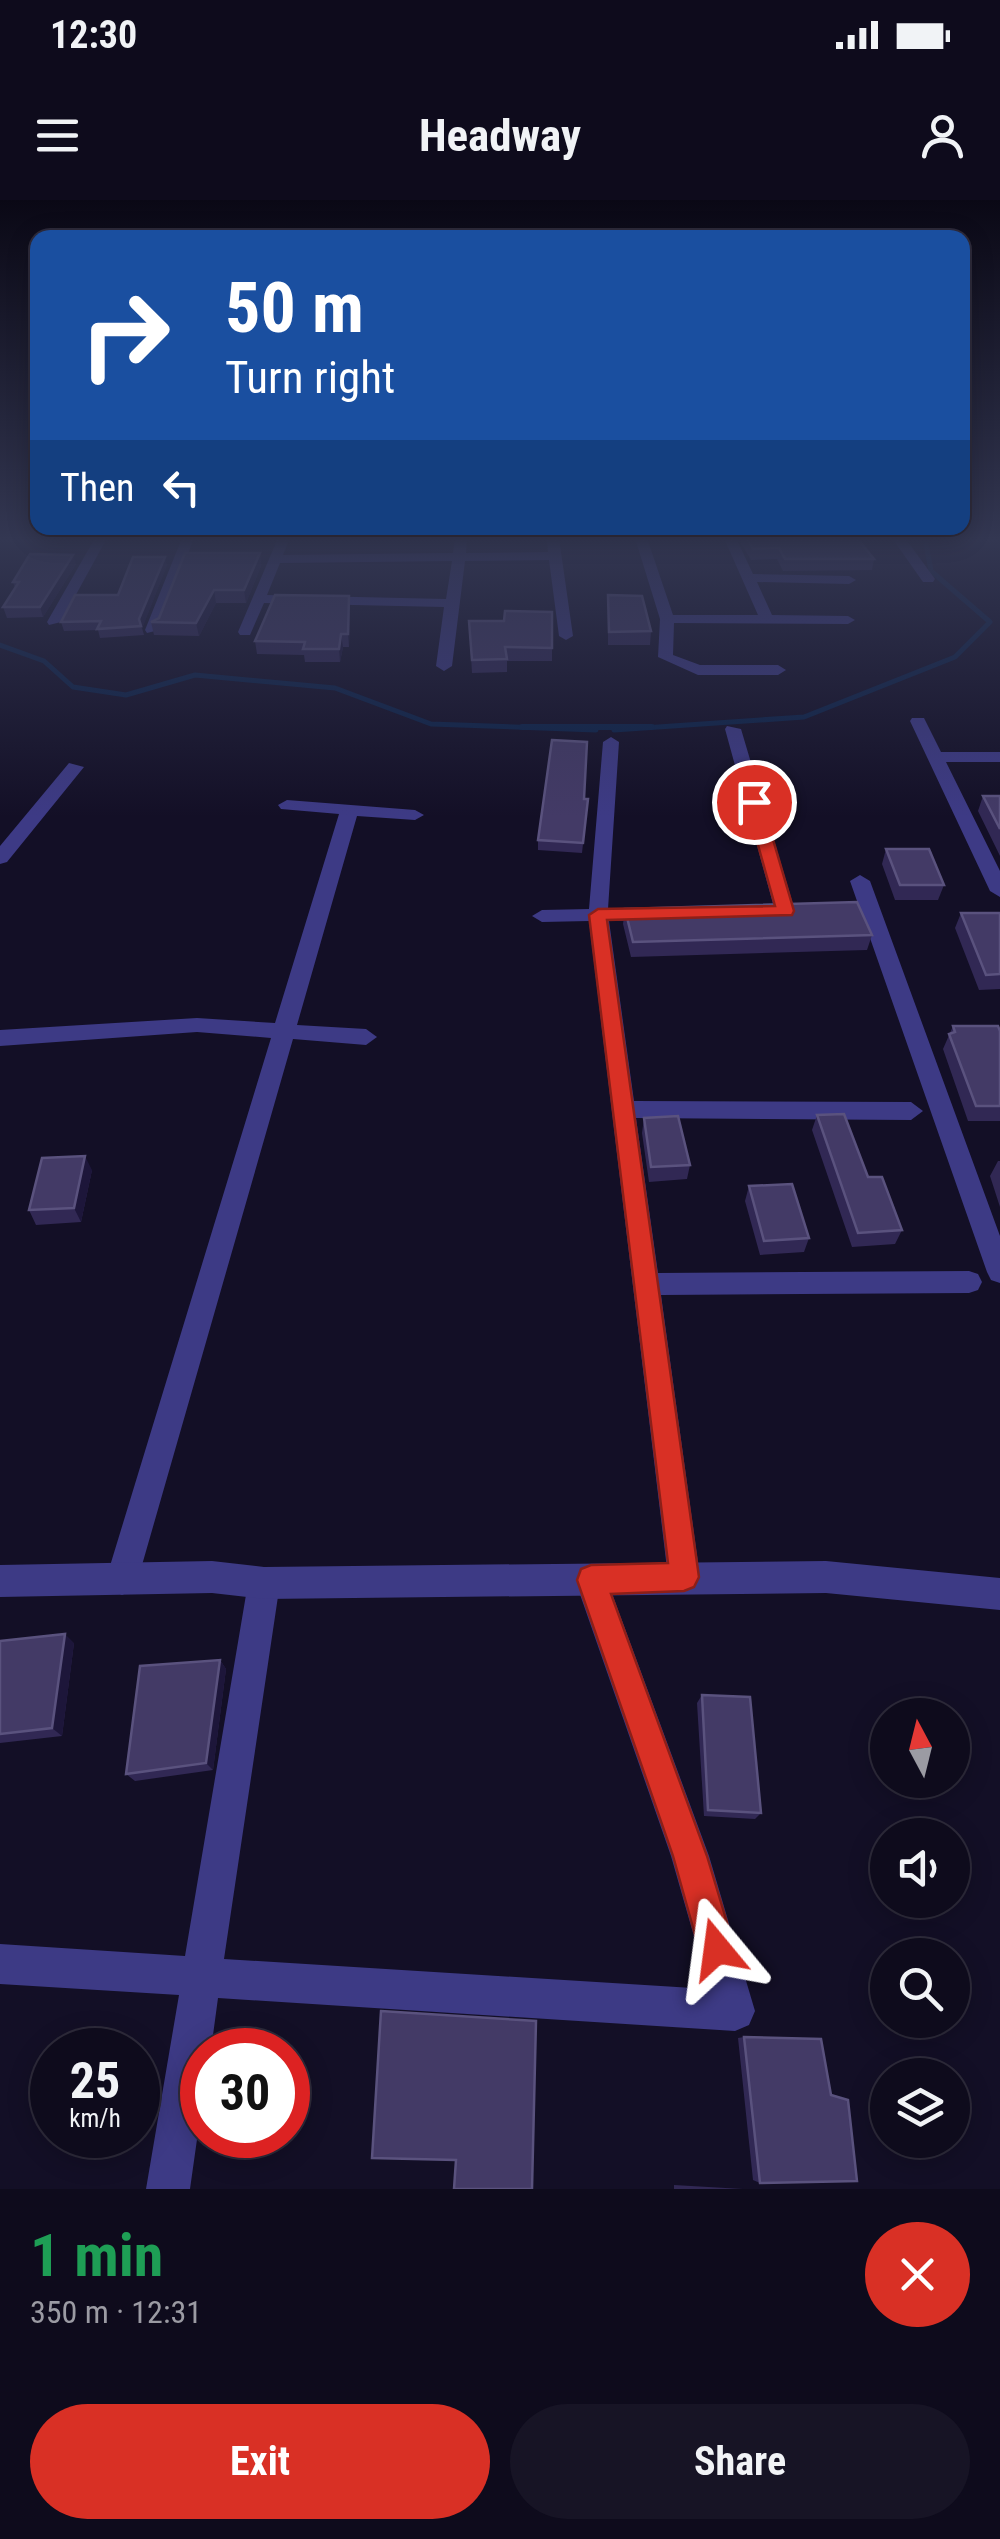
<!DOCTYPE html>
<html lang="en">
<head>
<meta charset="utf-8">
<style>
  body { margin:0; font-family:"Roboto Condensed",sans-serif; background:#171425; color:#f1f3f6; height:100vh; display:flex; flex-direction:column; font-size:38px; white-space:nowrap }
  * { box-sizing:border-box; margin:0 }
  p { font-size:32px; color:#9b9ba3 }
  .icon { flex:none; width:55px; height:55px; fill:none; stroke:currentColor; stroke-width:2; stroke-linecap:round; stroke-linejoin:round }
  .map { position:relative; height:1989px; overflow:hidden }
  .panel { display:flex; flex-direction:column; background:#0e0b1c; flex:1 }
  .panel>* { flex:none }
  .banner { position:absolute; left:30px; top:30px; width:940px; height:305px; border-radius:20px; box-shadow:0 5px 25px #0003,0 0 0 2px #2e2b3b; background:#1a4fa0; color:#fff; overflow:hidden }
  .needle { width:65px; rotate:353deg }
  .tools { position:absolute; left:870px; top:1498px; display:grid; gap:20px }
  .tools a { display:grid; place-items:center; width:100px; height:100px; border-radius:50%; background:#0e0b1c; box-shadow:0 5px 25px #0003,0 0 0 2px #2e2b3b; font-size:50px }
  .speed { position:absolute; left:30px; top:1828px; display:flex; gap:20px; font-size:50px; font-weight:700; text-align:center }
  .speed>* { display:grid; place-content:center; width:130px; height:130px; border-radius:50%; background:#0e0b1c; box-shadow:0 5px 25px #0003,0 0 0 2px #2e2b3b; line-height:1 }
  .speed small { font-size:25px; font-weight:400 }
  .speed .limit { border:15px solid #d22; background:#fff; color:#111 }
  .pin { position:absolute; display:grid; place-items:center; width:85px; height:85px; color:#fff; margin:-42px; border:5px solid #fff; border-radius:50%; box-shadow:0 2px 10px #0007 }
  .me { position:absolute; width:110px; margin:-55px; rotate:344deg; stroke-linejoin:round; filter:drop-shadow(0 0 8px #0008) }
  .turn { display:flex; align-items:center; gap:35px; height:210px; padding:0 30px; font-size:45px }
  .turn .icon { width:130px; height:130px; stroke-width:2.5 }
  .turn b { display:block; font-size:70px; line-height:85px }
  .then { display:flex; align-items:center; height:95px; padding:0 30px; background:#0003; gap:20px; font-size:38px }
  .round { display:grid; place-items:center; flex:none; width:105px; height:105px; border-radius:52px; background:#171425 }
  .overview { display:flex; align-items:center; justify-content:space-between; height:170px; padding:0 30px }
  h1 { font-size:60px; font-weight:700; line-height:75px; color:#1e9e55 }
  .cta { display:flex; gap:20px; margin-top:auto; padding:20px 30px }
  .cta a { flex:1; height:115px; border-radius:60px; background:#d93025; color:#fff; font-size:40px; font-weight:700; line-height:115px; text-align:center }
  .cta a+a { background:#171425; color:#f1f3f6 }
  .status { display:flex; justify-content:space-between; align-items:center; height:70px; padding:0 50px; background:#0e0b1c; direction:ltr }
  .status svg { height:28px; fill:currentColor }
  header { display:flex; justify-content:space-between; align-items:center; height:130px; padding:0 30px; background:#0e0b1c; font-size:45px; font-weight:700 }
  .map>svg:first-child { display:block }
</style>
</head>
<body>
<div class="status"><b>12:30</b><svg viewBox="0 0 49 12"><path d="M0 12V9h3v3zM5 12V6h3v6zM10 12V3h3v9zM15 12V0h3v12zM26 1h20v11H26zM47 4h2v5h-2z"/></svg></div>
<header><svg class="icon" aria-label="menu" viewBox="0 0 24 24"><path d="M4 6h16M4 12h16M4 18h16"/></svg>Headway<svg class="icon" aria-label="person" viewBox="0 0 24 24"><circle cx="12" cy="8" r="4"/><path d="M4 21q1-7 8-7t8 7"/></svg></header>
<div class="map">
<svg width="1000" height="1989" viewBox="0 0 1000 1989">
  <rect width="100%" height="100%" fill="#130f26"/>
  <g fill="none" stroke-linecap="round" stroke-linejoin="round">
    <path stroke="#0c2248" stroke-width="5" d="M0,445l44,16 29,26 53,8 69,-20 140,13 96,36 165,6
      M614,530l190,-13 151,-60 35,-35 -59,-51 -6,-33"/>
    <path stroke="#0c2248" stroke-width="6" d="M522,527h130"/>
    <path fill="#3d3a85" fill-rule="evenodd" d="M95,338h12l-46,84 -12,3 -2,-3z
      M182,338h12l-35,92 -12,3 -2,-3z
      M278,338h12l-7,17 170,-2 2,-15h12l-1,15 82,-1 -1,-14h12l14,98 -7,4 -7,-4 -10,-76 -84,1 -13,105 -8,5 -8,-5 8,-59 -180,-4 -14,32h-10l-2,-3zM452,361l-6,38 -179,-4 13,-32z
      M635,338h12l26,77h85l-34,-77h12l17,36 96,2 7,4 -7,4 -92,-2 15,33 76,1 7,4 -7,4 -174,-1 -1,32 27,10h78l8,5 -8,5h-80l-40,-18 2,-38z
      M892,338h13l30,41 -2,3h-10z
      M912,518h12l17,34h59v10h-54l54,109v26l-10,-6 -80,-170z
      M727,526l14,3 54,182 -3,4h-14l-3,-4 -50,-182z
      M611,537l8,5 -11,167 49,-1 10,6 -10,6 -48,1 25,180 277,1 12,9 -12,9 -275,-2 22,155 311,-2 9,3 4,8 -4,8 -9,3 -308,2 39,282 -5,11 -11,5 -11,-5 -5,-11 -79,-656 -47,1 -10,-6 10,-6 47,-1 14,-167z
      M69,563l15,4 -77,95 -7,2v-18z
      M287,600l128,10 9,5 -9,5 -58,-4 -60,209 69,4 11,8 -11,8 -73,-6 -155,540 -5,11 -11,5 -11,-5 -5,-11 165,-541 -74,-6 -197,14v-16l197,-12 78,5 64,-209 -58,-5 -3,-4z
      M860,675l10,6 130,355v47l-9,-3 -4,-8 -137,-391z
      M591,1364l11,5 5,11 102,276 46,155 -6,14 -14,6 -517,-33 -7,52h-9v54l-12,85h-44l33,-194 -179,-11v-40l185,12 63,-373 5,-11 11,-5 11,5 5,11 -56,376 485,30 -38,-133 -96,-276 5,-11z"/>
    <path fill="#3d3a85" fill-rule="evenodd" d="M212,1361l52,6 562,-6 174,17v32l-174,-17 -562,6 -52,-6 -212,4v-32z"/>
  </g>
  <path fill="#312854" d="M738,338h119l17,21 -2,11 -89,1 -6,-12 -26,1z
    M260,353l1,13 -15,37h-30l-17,33 -45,-1 -3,-13 8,-4z
    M76,364l-33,53 -36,1 -4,-11 12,-19 -2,-6z
    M167,365l-25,63 2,7 -44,3 -2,-8 -34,1 -3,-9 57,-27z
    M608,395l43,36 -1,14h-42z
    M350,409l-1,38h-6l-3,15h-35l-1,-7 -47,-1 -2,-13z
    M552,412v49h-45v11l-35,1 -3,-52h35z
    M983,596h17v60l-22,-45z
    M584,599h4l-6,54 -44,-3v-10z
    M886,649l58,36 -6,15h-43l-13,-36z
    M625,709l247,26 -5,15 -236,7 -8,-33z
    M961,713h39v76l-21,1 -24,-62z
    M953,826l47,5v90h-32l-25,-72z
    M817,915l51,62 34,53 -7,14 -43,3 -40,-117z
    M644,918l46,47 -3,14 -38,3 -7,-49z
    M998,961h2v46l-10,-31z
    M92,970l-11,52 -45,3 -7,-15z
    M749,986l60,52 -5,14 -44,3 -15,-54z
    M0,1441l74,2 -12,93 -62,7z
    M220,1460l6,9 -13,101 -78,11 -9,-7z
    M702,1495l59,118 -6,6 -51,-3 -7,-113z
    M744,1837l16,146 -7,-3 -15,-142z
    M674,1985l69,4h-69z"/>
  <path fill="#1d163a" d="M260,353l1,13 -15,37 -2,-13z
    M73,355l3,9 -33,53 -3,-10z
    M165,357l2,8 -25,64 -3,-10z
    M214,390l2,13 -17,33 -3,-13z
    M349,396l1,13 -1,38 -1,-13z
    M341,434l2,13 -3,15 -1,-13z
    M85,956l7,14 -11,52 -7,-14z
    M65,1434l9,9 -12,93 -10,-8z
    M220,1460l6,9 -13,101 -7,-7z"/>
  <path fill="#433a66" stroke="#5a527e" stroke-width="2.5" d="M747,338h110l17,21h-89l-6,-11 -26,1z
    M185,353h75l-16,37h-30l-18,33 -45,-1 8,-4z
    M30,354l43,1 -33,52h-37l16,-25h-6z
    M133,357h32l-26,62 2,7 -44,3 4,-8 -40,1 14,-27h43z
    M275,395l74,1 -1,38h-7l-2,15h-36l2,-7 -50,-1z
    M608,395l34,1 9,35 -42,1z
    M505,411l47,1v36l-47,-1 2,12 -35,1 -3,-39h35z
    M552,540l35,2 -3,57h4l-5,44 -45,-3z
    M983,596h17v33z
    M886,649h43l15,36h-44z
    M857,702l15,33 -239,7 -8,-33z
    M961,713h39v61l-14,1z
    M953,826h45l2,5v75h-24l-27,-72 6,-2z
    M844,914l24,63h14l20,53 -44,3 -41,-118z
    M678,916l12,49 -39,2 -7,-49z
    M85,956l-11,52 -45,2 13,-52z
    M792,984l17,54 -45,3 -15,-55z
    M65,1434l-13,94 -52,6v-93z
    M220,1460l-14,103 -80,11 14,-108z
    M702,1495l48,2 11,116 -53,-3z
    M381,1811l155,10 -4,168h-78l2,-29 -84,-2z
    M744,1837l77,2 10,56 17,5 9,81 -97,2z"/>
  <linearGradient id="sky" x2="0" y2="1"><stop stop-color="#0a0815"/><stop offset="0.55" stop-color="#333752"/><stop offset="1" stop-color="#333752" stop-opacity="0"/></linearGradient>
  <rect width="1000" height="617" fill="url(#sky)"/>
  <path fill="#d93025" stroke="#8d1f18" stroke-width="2.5" d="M754,597l8,5 32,109 -2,4 -185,5 92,657 -5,10 -10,4 -73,3 96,262 28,93 -5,12 -13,6 -13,-6 -5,-12 -26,-93 -96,-276 4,-11 10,-4 77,-2 -79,-648 9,-6 177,-3 -29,-104z"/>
</svg>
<div class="tools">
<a><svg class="needle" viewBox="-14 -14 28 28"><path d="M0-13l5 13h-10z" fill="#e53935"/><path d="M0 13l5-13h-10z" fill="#9b9ba3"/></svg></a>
<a><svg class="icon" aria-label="sound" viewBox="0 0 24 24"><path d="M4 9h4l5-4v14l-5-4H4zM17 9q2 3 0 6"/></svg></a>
<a><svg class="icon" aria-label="search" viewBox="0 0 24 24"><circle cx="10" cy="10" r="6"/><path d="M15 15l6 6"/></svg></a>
<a><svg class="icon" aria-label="layers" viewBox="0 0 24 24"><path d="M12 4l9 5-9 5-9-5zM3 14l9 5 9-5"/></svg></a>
</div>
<div class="speed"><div>25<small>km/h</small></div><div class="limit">30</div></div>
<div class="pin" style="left:754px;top:602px;background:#d93025"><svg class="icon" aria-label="arrive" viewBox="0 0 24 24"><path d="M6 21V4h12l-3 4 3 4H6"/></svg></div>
<svg class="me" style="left:717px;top:1749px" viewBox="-20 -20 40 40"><path d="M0-17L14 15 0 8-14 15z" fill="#d93025" stroke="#fff" stroke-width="4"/></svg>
<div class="banner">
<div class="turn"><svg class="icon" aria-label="right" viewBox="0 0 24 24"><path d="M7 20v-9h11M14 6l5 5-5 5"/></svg><div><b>50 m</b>Turn right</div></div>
<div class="then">Then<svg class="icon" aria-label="left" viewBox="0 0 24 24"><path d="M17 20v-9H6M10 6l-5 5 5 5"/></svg></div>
</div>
</div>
<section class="panel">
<div class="overview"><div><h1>1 min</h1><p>350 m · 12:31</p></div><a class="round" style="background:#d93025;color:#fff"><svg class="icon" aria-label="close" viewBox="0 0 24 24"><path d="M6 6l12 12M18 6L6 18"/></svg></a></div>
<div class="cta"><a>Exit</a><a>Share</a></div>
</section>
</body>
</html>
